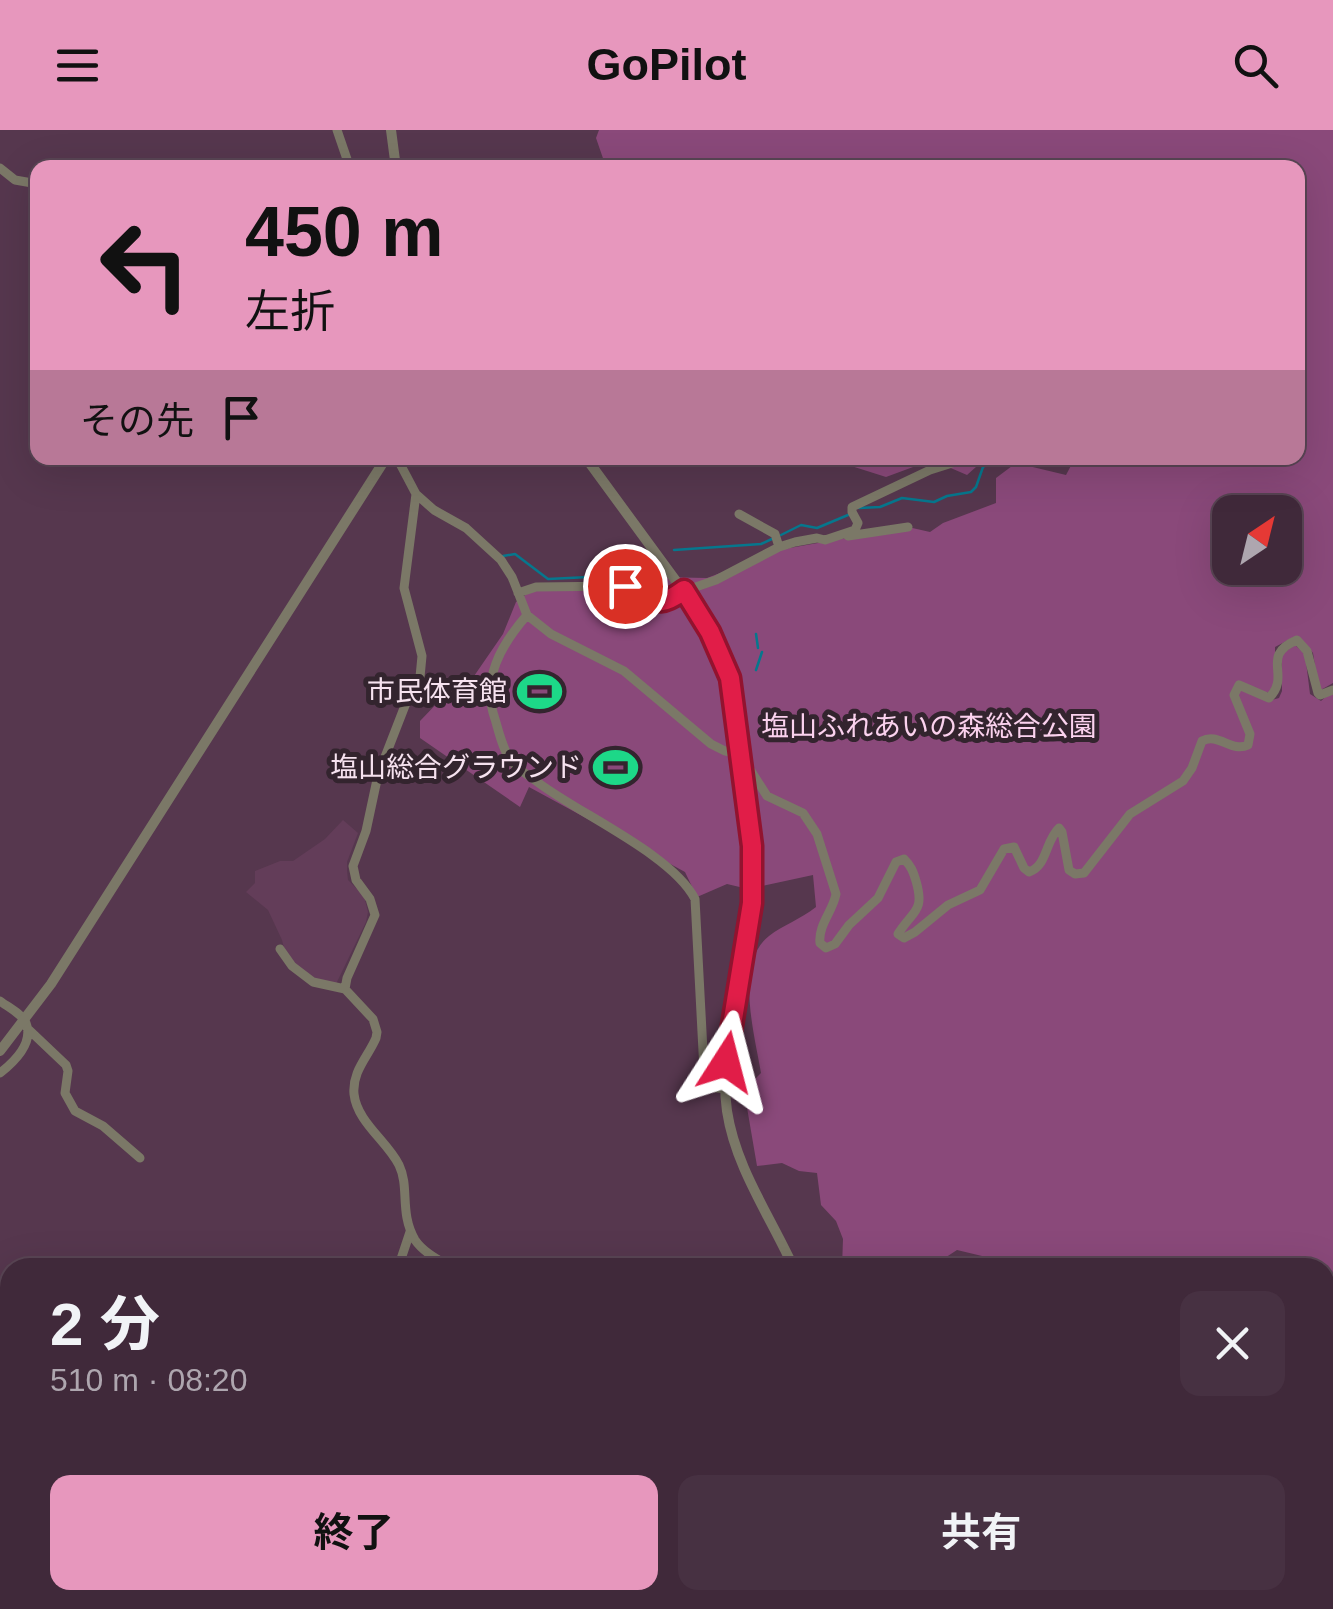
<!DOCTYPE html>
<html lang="ja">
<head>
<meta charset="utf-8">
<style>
  body { margin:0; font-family:Helvetica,"Noto Sans JP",sans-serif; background:#473142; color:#f1f3f6; height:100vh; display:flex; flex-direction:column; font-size:38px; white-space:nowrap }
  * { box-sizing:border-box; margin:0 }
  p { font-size:32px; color:#aea6af }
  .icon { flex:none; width:55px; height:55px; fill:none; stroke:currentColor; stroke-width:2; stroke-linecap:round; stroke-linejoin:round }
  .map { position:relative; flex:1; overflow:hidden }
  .side { position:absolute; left:0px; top:1128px; width:1335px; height:352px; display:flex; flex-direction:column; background:#40293a; border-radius:30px 30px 0 0; box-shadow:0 10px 40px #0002,0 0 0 2px #594554 }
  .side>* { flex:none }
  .banner { position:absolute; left:30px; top:30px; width:1275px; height:305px; border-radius:20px; box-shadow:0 10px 40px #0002,0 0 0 2px #594554; background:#e797bd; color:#111; overflow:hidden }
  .needle { width:65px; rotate:35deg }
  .controls { position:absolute; left:1212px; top:365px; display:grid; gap:20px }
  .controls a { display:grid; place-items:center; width:90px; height:90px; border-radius:20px; background:#40293a; box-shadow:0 10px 40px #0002,0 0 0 2px #594554; font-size:50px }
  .pin { position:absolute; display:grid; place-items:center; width:85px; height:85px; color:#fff; margin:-42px; border:5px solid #fff; border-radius:50%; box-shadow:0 2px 10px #0007 }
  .me { position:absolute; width:110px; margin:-55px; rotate:9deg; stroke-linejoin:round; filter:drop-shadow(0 0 8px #0008) }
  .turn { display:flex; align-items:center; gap:35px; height:210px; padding:0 50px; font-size:45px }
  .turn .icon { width:130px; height:130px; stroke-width:2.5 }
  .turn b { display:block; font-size:70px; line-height:85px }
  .then { display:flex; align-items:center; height:95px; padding:0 50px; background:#0003; gap:20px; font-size:38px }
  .round { display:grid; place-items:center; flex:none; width:105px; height:105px; border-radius:20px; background:#473142 }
  .head { display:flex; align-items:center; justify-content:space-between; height:170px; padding:0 50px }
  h1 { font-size:60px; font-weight:700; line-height:75px }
  .primary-button { display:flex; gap:20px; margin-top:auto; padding:20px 50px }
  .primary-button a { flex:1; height:115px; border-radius:20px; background:#e797bd; color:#111; font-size:40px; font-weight:700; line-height:115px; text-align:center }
  .primary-button a+a { background:#473142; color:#f1f3f6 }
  header { display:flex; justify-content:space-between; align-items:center; height:130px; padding:0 50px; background:#e797bd; color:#111; font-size:45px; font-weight:700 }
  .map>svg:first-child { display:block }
</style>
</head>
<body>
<header><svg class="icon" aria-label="menu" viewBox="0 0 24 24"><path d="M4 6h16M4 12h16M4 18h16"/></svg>GoPilot<svg class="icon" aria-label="search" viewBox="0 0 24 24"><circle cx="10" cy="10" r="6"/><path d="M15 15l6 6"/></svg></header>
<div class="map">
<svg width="1333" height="1479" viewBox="0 0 1333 1479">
  <rect width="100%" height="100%" fill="#56374e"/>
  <path fill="#633d59" d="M343,690l15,13 -11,29v8l1,10 16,16 4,16 -2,10 -30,62 -22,-5 -18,-14 -11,-13 -3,-12 -14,-30 -22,-18 9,-9v-12l25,-10h13l32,-22z
    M10,1235v149l-10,-14v-120z"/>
  <path fill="#8a497a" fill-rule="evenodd" d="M599,0h734v553l-14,8 -6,-38 -13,-15 -6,-1 -19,10v37l-3,9 -6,-1 2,9 11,-3 3,-7v-37l13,-9 10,9 5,40 11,7 10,-9 2,1v660l-8,4v-89h-334l-9,-12 -25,-6 -26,17h-89l1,-28 -7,-18 -15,-16 -4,-32 -18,-2 -17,-8 -25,3 -13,-76 17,-17c-6,-37 -27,-110 8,-137 14,-11 32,-17 47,-29l-3,-32 -65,14 -21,-5 -30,13 -12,-25 -156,-85 -9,20 -100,-69v-17l23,-24 29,-18 31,-45 13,-32 20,-15 90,-2 31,-8 50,1 77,-29 124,-22 22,5 13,-9 53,-20v-25l20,-15 50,12 9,-17h223v-290l-692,-1 -10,-29zM1230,382h55v56h-55z
    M826,328h160l-19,17 -35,-15 -46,17z
    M987,1470h181l5,9h-187z"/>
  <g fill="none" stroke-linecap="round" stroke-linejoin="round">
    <path stroke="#06778d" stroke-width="2.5" d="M859,378l21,-1 22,-9 32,4 13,-6 24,-4 5,-5 7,-20 16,-9
      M781,405l20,-10 16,3 31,-13
      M674,420l87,-6 13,-6
      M503,426l12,-2 33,25 83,-4 13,-5 3,-7
      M756,504l2,14
      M756,540l6,-18"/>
    <path stroke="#7b7867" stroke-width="9" d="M337,0l13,38
      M0,38l15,12 23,4
      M397,328l19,36 18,16 32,18 35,32 11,17 15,38 24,19 73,37 87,73 14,7 15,4
      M739,384l36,20 4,13
      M848,406l60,-9
      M518,463l18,-6 89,-1 34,17 10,-2 15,-10 32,-11 63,-33 16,-5 22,-4 8,2 30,-10 3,-7 -6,-11v-5l78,-37 38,-12
      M527,485c-26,30 -46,64 -32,104 4,13 8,32 17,43 5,7 16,13 24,19 41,32 136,73 159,118l9,171 5,17 16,2
      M742,639l9,2 16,25 36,17 14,21 19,60c-3,17 -18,31 -16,49l6,5 9,-4 14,-19 29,-27 18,-36 8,-3c7,7 9,12 12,22 9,31 -3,29 -18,53l6,4 11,-6 33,-27 32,-15 24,-41 10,-2 10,21 5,4c19,-7 16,-31 30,-44
      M1059,698l3,4 7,38 6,4 9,-1 46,-59 53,-33 9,-13 10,-27c16,-9 30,12 46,4l2,-11 -16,-39 5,-10 30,13c23,-23 -10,-42 28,-58l10,11 11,42 2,2 13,-5
      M280,819l12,17 21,16 32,7 28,30 4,13 -1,6c-8,19 -24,33 -22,56 3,28 33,47 45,71 11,23 0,47 16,75 9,13 24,20 37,28
      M345,859l2,-11 28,-63 -5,-16 -14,-19 -3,-14 13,-35 12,-56 28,-72 14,-26 2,-21 -18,-68 12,-94
      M0,871c8,6 22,13 26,22 8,20 -12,39 -26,50
      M27,898l39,37 2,6 -3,22 10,18 28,15 37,32
      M398,1138l12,-36
      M0,1238l10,-14
      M91,1470l2,9
      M185,1479l6,-9
      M303,1479l2,-9
      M532,1479l1,-9
      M616,1479l1,-9"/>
    <path stroke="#7b7867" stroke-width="10" d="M391,0l5,38
      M586,328l112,153c12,19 23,39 30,61 8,27 9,56 13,83 7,56 17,111 9,167 -9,62 -32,126 -23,189 8,53 39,99 62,147l3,10
      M0,921l51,-67 335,-526
      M0,1381l2,3 -2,3
      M808,1470l6,9"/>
  </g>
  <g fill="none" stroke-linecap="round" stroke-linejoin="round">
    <defs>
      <path id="route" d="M625,456c30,11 29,26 59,4l26,42 20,46 22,168v57l-26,159"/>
    </defs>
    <use href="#route" stroke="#92132f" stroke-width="25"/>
    <use href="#route" stroke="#e11d48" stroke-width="18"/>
  </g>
  <defs>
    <symbol id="stadium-bare" viewBox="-9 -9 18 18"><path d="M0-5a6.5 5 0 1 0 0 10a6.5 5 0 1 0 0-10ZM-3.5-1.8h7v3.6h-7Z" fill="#1dd888" stroke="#33242e" stroke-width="2.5" paint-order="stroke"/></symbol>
  </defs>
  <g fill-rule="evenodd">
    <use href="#stadium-bare" x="508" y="530" width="63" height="63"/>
    <use href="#stadium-bare" x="584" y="606" width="63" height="63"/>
  </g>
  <g text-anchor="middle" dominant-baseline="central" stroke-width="10" stroke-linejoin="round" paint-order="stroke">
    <g font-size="28" fill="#f6e2ef" stroke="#33242e" text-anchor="end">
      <text x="507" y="561">市民体育館</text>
      <text x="582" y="637">塩山総合グラウンド</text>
    </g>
    <g font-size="28" fill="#fbd2ee" stroke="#33242e">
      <text x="929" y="596">塩山ふれあいの森総合公園</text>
    </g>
  </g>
</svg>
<div class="controls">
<a><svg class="needle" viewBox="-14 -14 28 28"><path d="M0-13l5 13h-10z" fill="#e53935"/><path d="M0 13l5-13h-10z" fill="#aea6af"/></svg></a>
</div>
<div class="pin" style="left:625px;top:456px;background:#d93025"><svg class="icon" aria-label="arrive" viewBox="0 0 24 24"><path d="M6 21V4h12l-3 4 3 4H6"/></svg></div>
<svg class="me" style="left:726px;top:932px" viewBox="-20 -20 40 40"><path d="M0-17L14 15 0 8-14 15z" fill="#e11d48" stroke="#fff" stroke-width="4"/></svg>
<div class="banner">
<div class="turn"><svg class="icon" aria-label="left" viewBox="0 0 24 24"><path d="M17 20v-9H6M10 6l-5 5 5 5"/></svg><div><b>450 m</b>左折</div></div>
<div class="then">その先<svg class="icon" aria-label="arrive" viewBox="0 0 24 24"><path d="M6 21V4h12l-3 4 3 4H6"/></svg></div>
</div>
<section class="side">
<div class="head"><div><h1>2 分</h1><p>510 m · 08:20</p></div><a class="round"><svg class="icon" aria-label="close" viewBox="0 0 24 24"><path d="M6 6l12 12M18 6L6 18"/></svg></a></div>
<div class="primary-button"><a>終了</a><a>共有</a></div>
</section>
</div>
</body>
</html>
